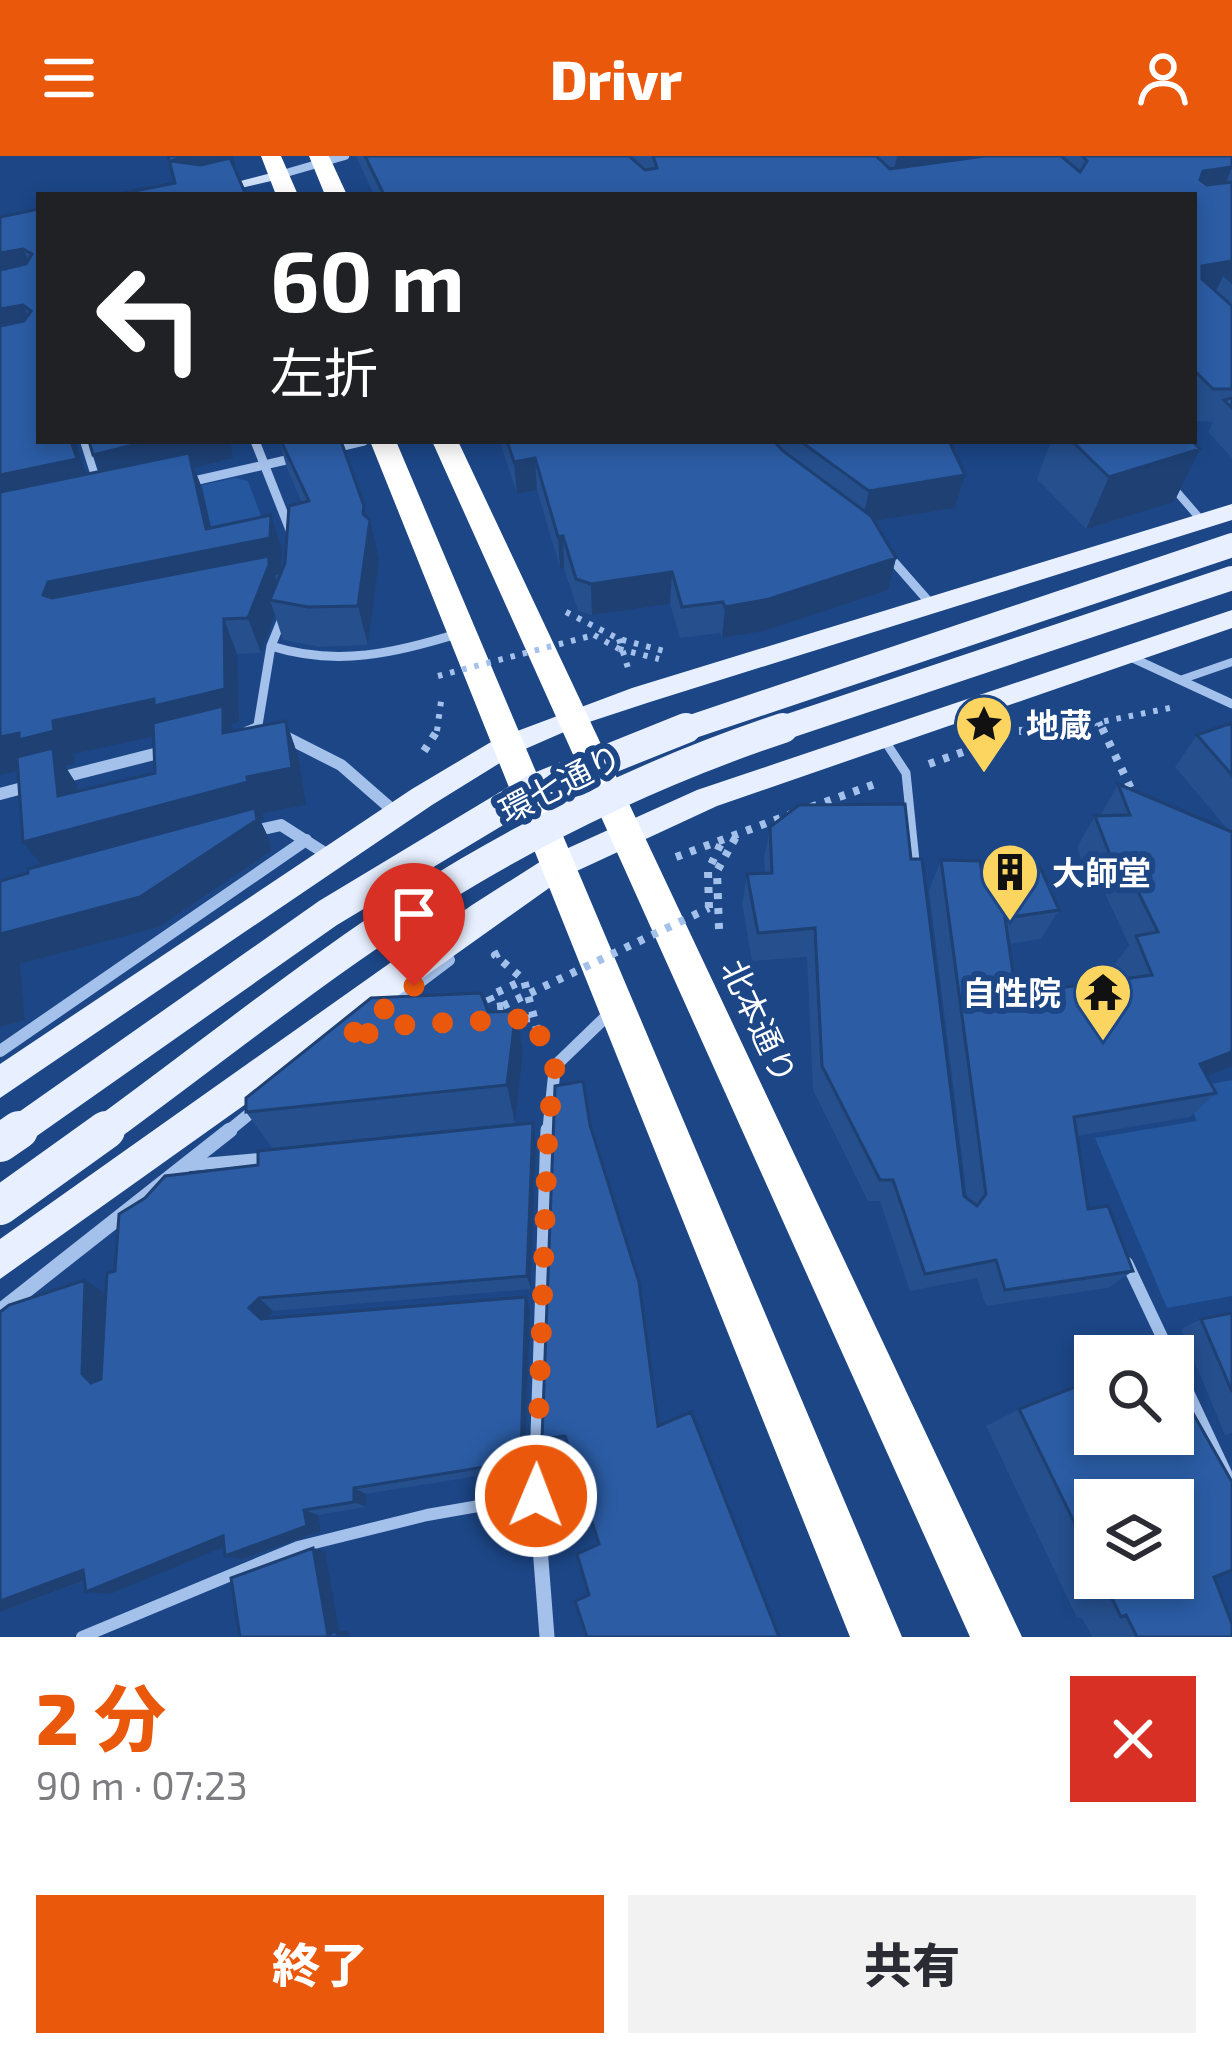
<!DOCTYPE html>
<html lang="ja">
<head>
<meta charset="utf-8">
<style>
  body { margin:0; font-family:"Exo 2","Noto Sans JP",sans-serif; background:#f2f2f3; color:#2b2b33; height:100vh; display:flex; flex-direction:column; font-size:45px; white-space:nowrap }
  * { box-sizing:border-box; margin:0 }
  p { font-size:39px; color:#7c7c81 }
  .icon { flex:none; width:66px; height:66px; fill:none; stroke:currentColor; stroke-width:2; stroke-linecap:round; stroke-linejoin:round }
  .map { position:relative; height:1481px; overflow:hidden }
  .drawer { display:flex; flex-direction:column; background:#fff; flex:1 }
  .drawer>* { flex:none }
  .hud { position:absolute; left:36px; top:36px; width:1161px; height:252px; border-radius:0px; box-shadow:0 6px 18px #0003; background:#202124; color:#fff; overflow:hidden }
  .controls { position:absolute; left:1074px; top:1179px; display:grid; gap:24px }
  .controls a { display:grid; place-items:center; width:120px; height:120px; border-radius:0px; background:#fff; box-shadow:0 6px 18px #0003; font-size:60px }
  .pin { position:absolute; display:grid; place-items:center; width:102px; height:102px; color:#fff; margin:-123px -51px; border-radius:50% 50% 50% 0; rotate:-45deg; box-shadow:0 0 12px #0007 }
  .pin .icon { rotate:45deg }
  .me { position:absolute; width:132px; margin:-66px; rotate:1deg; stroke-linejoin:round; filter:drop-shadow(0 0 9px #0008) }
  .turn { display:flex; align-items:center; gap:42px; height:252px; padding:0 36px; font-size:54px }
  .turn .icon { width:156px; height:156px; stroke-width:2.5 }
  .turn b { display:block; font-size:84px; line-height:102px }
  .round { display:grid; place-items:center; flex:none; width:126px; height:126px; border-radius:0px; background:#f2f2f3 }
  .headline { display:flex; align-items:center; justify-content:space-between; height:204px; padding:0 36px }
  h1 { font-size:72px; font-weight:800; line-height:90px; color:#ea580c }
  .button { display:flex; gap:24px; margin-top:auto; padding:24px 36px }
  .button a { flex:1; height:138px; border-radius:0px; background:#ea580c; color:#fff; font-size:48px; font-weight:800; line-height:138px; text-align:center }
  .button a+a { background:#f2f2f3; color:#2b2b33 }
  header { display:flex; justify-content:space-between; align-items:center; height:156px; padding:0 36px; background:#ea580c; color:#fff; font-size:54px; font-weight:800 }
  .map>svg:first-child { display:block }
</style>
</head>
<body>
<header><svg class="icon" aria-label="menu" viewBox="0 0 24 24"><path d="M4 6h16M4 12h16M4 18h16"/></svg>Drivr<svg class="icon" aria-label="person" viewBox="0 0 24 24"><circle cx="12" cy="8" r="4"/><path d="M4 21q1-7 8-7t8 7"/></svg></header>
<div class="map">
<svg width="1232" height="1481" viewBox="0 0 1232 1481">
  <rect width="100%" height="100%" fill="#1c4686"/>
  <path fill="#25579e" d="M235,322l13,3 20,54 -120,33 49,-82z
    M1232,924v216l-65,12 -72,-170 102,-17 -15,-32z"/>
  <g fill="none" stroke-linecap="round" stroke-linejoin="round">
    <path stroke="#a3c1eb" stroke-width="6" stroke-dasharray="4.5 8" stroke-linecap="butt" d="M566,456l53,27 49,13
      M594,479l25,14
      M619,483l9,29
      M1099,566l4,9
      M437,575l5,-37
      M1030,575l36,-2 104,-21"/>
    <path stroke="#a3c1eb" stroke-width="8" stroke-dasharray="6 9" stroke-linecap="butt" d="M1102,572l33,69
      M1019,575l54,-3
      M424,595l15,-23
      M929,608l48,-17
      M811,651l70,-25
      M676,701l115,-43
      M709,752l-1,-37 14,-30
      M719,773l-2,-58 20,-36
      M499,797l-4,2 29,25 16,60
      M503,850l-9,1 -5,-11 35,-16
      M509,863l29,-1"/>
    <path stroke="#a3c1eb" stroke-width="8" d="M84,285l12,38
      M1171,329l31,36
      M1183,523l49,-17"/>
    <path stroke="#a3c1eb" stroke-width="9" d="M883,582l23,35 10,98"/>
    <path stroke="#a3c1eb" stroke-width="12" d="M191,1009l79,-7
      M1127,1107l44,93
      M1173,1204l59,126
      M82,1481l216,-90 129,-32 109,-19"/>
    <path stroke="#a3c1eb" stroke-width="8" d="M279,19l66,-19"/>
    <path stroke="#a3c1eb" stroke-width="9" d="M255,285l37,94
      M330,293l34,-8
      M185,327l114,-26
      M887,398l43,49
      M271,490c66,21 125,7 189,-13
      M1126,499l106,49
      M257,575l14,-85 13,-32"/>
    <path stroke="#a3c1eb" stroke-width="12" d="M248,576l10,-4
      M276,576l65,33 55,48
      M56,623l114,-29
      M0,638l30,-8
      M250,676l31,-7 50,32
      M388,850l61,-46
      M0,895l306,-211
      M226,977l32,-26
      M548,977l7,-67 59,-57"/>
    <path stroke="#a3c1eb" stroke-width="15" d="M0,1155l230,-181
      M547,1481l-11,-141 12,-366"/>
    <path fill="#cfdff8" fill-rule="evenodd" d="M279,15l7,4 -2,3 -73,17h-25z"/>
    <path fill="#e8f0ff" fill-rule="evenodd" d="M1232,348v16l-582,182 -70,23 -64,28 -84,52 -432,293v-34l412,-275 84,-50 136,-51z
      M1232,454v18l-515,178 -151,70 -566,403v-40l472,-334 74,-47 151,-68z"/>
    <path fill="#fff" fill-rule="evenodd" d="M261,0h20l17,39h-22z
      M309,0h20l18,39h-22z
      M370,285h26l506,1196h-52z
      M432,285h26l564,1196h-52z"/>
    <path stroke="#a3c1eb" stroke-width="6" stroke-dasharray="4.5 8" stroke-linecap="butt" d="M619,493l40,10
      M438,520l156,-41"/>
    <path stroke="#a3c1eb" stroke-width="8" stroke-dasharray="6 9" stroke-linecap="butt" d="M503,850l206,-98"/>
    <path stroke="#e8f0ff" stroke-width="24" d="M679,575l553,-186
      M774,575l458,-153"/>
    <path stroke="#e8f0ff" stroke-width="30" d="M15,977l313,-220 206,-124 152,-61
      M101,977c121,-88 239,-185 367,-261 100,-59 204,-107 315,-144"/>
    <path stroke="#e8f0ff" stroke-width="38" d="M0,987l19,-13
      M0,1050l106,-76"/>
  </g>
  <path fill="#254f8d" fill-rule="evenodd" d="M356,0h876v302l-24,-26 5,-10 -16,-1 -3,-3v-223h-820z
    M39,53v232h38l-1,3 10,30 14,-3 -11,-30h142l2,17 -39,10 8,20 9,40 71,22 -1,23 21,-70 -15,-35 -8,-27h62l23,65 15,54 -11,85 -48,2 -37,-7 -8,-25 -14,38 -24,1 2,68 -8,2 3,7 52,-10 13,38 7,46 -43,8 1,6 -4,1 9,19 2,12 -112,76 -139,37 5,56 -25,7v-146l28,-8 13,-8 -18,-23 -23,-625zM153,580l2,37 -77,19 -1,-7 -12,-19 10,-2 -1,-10z
    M949,285l16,34 -10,33 -80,13 21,37 -8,32 -124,41 -42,7 -2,-5 -40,5 -10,-34 -78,11 -14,-4 -14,-43h-4l-23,-78 -20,4 -17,-52z
    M1051,285h141l8,8 -26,53 -88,27 -49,-50z
    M1232,567v343l-25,10 9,17 -26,24 -113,19 11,73 45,62 -25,17 -122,18 -9,-28 -67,13 -30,-90h-12l-55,-111 -6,-133 -55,4 -10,-57 5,-30 18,-1 -1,-15 6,-31 141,32 53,337 3,2 -38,-308 12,-30 41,13 77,37 -18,29 -32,5 7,50 105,-15 -6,-15 14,-19 -28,-60h-11l-13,-38 18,-31h5l18,-32 110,46 -53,-63 22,-32z
    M516,855l7,41 -8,71 -243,25 -26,-36 242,-100z
    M590,969l68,301 -69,169 10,-51 -29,-91 -21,4 -7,-18z
    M536,986l-5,147 -258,22 -8,8 261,-22 4,13 -5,151 -24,4 1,7 -136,22v13l-48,8 3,16 -78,28 -19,-13 -114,48 -24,-2 -1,-11 -85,31v-300l106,-18z
    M1232,1157v120l-7,2 -44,-106 20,-10z
    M1019,1253l195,168 18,60h-140l-10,-19h-5l-91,-192zM1095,1344l78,78h-78z"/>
  <path fill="#1e4073" d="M186,0h47l2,8 -5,1 4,13 -63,-17z
    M897,0h133l-139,30z
    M1232,11l-13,32 -25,-4 9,-24z
    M23,93l16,35 -39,8v-39z
    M1232,105v23l-9,-8 -8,17 -21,4 8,-31z
    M23,149l16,36 -39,7v-39z
    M71,285h6l-1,3 17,50 -93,21v-40z
    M149,285h82l2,17 -39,10 8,20 14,61 55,-34 11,35 -1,24 -6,1 5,16 -10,9 5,15 -14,38 -13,-35 -181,-1 -24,-22 5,-13 61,-91 -16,-36z
    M1200,293l-26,53 -88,27 23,-52z
    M535,302l2,32 -20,4 -3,-32z
    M965,319l-10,33 -93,15 7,-32z
    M364,350l5,20 1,-6 9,40 -11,85 -10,-39z
    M563,380l1,32h-4l-2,-31z
    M896,402l-8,32 -124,41 -42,7 3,-31z
    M672,416l-2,32 -78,11 -1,-31z
    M224,463l13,35 2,68 -8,2 8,20 -71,-11 -94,21 1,10 -10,2 12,19 5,41 165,-49 39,-56 13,38 7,46 -43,8 1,6 -4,1 9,19 2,12 -112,76 -139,37 5,56 -25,7v-93l50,-57 -27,-35 35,-46 -21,-29 -37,8v-38l53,-16z
    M516,855l7,41 -8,71 -8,-38z
    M1232,896v14l-57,23 25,-25z
    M533,967l3,19 -5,147 -4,-13z
    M85,1124l21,14 -2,90 -13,-1 -9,-9z
    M526,1141l4,13 -5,151 -4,-7z
    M259,1142l14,13 -9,10 -15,-13z
    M354,1332l12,6v13l-12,-5z
    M304,1354l14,5 3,16 -78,28 -18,-3z
    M223,1380l17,4 -130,54 -24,-2z
    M313,1392l12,3 14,80h9l1,6 -21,-2z
    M83,1414l24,2 -107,40v-11z"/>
  <path fill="#2b5ca4" stroke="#1e4073" stroke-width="3" d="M168,0h18l-15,5 30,4 29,-7 16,37h-132l61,-12z
    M365,0h264l16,14 12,-2 -4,-12h223l14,13 95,-13h76l19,16 7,-11 -5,-5h150v11l-29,4 -3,9 7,5 25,-3v79l-30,5v13l30,27v83h-19l-19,-19v-175h-810z
    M39,53v232h32l6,18 -77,16v-149l24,-5 7,-10 -8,-6 -23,4v-39l26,-6 6,-10 -9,-5 -23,4v-36z
    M1232,242v10l-8,-8z
    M89,285h60l-56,14z
    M281,285h60l23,65 -1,8 7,6 -12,86 -50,1 -38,-7 15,-37 4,-57 20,-5z
    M507,285h267l9,10 88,65 25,42 -127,41 -44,8 -2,-5 -41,5 -10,-35 -81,12 -15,-5 -13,-43 -5,1 -23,-79 -21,4z
    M800,285h149l16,34 -96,16z
    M1072,285h120l8,8 -91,28z
    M189,297l17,76 65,-14 -1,23 -222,44 -5,13 9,3 217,-42v9l-21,53 -24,1 1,70 -71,17v-7l-101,22 1,10 -35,9v-7l-19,4v-245z
    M223,550v27l63,-12 6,47 -45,9 1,5 -225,60 -6,-85 36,-9 5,48 97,-23 -2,-50z
    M1232,567v52l-35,-40z
    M1118,628l114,48v220l-32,12 16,29 -142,24 14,92 20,-3 25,65 -128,19 -9,-30 -71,14 -32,-94h-13l-58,-114 -7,-138 -57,5 -11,-59 25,-1 -2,-46 29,-22 106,-1 6,55h11l42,337 13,10 9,-12 -45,-334 39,1 2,12 57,-8 20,45 -54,8 11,76 136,-19 -16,-39 22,-4 -38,-77h-10l-15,-39 35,-1z
    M255,652l2,12 -117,77 -140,37v-53l28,-8v-4z
    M481,837l7,19 28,-1 -9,74 -261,27v-14l125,-100z
    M583,925l7,44 49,157 19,144 33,-14 88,225h-192l-12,-36 14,-6 -12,-41 22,-10 -34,-108 -23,3 13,-353z
    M533,967l-6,153 -268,22 -10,10 12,11 265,-22 -5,157 -25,4 1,7 -143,23v14l-50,8 3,16 -82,30 -2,-20 -137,56 -3,-22 -83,31v-289l9,-7 76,-25 -3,94 9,9 10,-4 6,-106 8,-2 4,-57 26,-16 20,-22 93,-11v-14z
    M1232,1157v79l-31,-73z
    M1173,1222l59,104v88l-18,7 18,47v13h-95l-11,-22 -5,2 -19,-39h71v-78h-78v65l-76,-156 76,-30v55h78z
    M313,1392l15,87 8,-4 2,6h-98l-9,-59z"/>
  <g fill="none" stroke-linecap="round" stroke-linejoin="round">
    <path stroke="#ea580c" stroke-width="21" stroke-dasharray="0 37.8" d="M414,830l-70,54 56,-15 138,-7 3,30 14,18 -7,63 -12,367"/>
  </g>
  <defs>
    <symbol id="sight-pin" viewBox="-11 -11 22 30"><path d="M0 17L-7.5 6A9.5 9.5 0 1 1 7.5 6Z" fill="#fcd561" stroke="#1c4686"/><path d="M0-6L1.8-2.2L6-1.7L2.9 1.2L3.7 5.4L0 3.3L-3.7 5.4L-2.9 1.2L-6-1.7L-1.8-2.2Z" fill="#111"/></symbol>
    <symbol id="building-pin" viewBox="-11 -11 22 30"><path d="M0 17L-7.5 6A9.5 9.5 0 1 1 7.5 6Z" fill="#fcd561" stroke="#1c4686"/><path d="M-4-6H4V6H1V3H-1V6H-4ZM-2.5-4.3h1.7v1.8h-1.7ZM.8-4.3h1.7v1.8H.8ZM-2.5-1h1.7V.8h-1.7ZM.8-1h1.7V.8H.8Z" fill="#111"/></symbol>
    <symbol id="temple-pin" viewBox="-11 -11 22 30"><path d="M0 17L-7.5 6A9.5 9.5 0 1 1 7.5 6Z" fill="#fcd561" stroke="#1c4686"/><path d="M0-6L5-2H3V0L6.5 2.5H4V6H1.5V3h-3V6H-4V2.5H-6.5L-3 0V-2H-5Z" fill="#111"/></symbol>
  </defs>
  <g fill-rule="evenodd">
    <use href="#sight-pin" x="951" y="535" width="66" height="90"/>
    <use href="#building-pin" x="977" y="683" width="66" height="90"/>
    <use href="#temple-pin" x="1070" y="803" width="66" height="90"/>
  </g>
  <g text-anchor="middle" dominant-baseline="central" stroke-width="12" stroke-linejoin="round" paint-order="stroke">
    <g font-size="33" font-weight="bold" fill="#fff" stroke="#1c4686" text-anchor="start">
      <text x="1026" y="568">地蔵</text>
      <text x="1052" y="716">大師堂</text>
      <text x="1061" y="836" text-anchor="end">自性院</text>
    </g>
    <g font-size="33" fill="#fff" stroke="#1c4686">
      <text transform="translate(560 627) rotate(-27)">環七通り</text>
      <text transform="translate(760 865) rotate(65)">北本通り</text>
    </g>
  </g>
</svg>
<div class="controls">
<a><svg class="icon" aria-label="search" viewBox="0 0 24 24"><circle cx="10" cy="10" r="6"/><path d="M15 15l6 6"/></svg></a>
<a><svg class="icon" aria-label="layers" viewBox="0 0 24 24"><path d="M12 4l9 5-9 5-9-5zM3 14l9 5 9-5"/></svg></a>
</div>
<div class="pin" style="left:414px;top:830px;background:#d93025"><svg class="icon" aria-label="arrive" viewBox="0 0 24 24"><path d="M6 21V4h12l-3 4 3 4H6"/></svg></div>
<svg class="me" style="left:536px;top:1340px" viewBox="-20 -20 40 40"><circle r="17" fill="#ea580c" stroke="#fff" stroke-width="3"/><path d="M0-11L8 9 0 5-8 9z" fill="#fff"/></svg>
<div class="hud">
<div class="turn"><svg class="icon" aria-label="left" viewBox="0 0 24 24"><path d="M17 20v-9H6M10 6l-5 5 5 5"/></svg><div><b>60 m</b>左折</div></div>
</div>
</div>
<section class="drawer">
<div class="headline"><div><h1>2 分</h1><p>90 m · 07:23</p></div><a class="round" style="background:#d93025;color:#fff"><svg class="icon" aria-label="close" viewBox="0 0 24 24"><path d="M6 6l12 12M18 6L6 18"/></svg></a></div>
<div class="button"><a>終了</a><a>共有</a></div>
</section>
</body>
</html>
